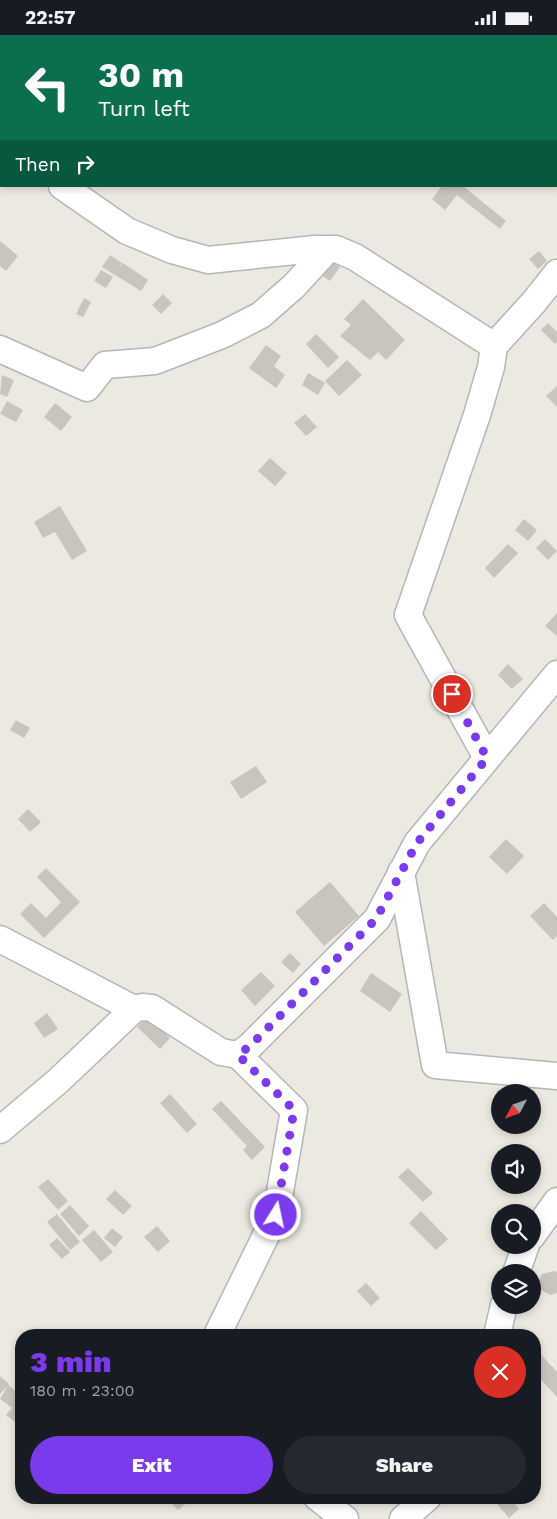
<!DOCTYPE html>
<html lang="en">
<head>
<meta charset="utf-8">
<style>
  body { margin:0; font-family:"Work Sans",sans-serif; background:#242831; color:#f1f3f6; height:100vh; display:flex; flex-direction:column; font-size:19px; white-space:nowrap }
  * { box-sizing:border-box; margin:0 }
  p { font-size:16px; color:#9ea1a6 }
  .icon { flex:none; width:28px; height:28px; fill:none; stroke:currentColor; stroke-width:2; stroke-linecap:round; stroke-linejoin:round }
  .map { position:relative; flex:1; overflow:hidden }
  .panel { position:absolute; left:15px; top:1294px; width:526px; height:175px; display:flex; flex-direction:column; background:#171b24; border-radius:20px; box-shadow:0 2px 8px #0003 }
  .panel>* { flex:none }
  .guide { position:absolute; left:0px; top:0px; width:558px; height:152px; box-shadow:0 2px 8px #0003; background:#0b6e4f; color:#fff; overflow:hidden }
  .needle { width:32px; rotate:229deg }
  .tools { position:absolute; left:491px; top:1049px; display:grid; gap:10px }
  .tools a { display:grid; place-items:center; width:50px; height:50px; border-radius:50%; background:#171b24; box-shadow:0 2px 8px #0003; font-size:25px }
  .pin { position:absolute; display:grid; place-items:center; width:42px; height:42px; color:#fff; margin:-21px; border:2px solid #fff; border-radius:50%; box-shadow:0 1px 5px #0007 }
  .me { position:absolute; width:55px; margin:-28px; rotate:10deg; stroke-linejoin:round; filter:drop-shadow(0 0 4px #0008) }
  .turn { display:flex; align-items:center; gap:18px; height:105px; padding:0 15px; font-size:22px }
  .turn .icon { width:65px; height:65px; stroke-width:2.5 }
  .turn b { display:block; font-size:35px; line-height:42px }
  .then { display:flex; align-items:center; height:48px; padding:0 15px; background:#0003; gap:10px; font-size:19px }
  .round { display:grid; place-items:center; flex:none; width:52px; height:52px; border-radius:26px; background:#242831 }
  .summary { display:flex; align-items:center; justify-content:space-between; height:85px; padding:0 15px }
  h1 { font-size:30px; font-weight:800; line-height:38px; color:#7c3aed }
  .action { display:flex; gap:10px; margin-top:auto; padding:10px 15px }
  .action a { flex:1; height:58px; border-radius:30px; background:#7c3aed; color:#fff; font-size:20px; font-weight:800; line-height:58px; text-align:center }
  .action a+a { background:#242831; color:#f1f3f6 }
  .status { display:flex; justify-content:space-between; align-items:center; height:35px; padding:0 25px; background:#171b24; direction:ltr }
  .status svg { height:14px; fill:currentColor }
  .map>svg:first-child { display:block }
</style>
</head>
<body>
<div class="status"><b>22:57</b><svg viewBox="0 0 49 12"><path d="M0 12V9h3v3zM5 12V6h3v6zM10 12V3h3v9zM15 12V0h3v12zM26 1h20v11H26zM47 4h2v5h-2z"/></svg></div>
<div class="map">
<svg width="557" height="1484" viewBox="0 0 557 1484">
  <rect width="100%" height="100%" fill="#ece9e0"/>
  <path fill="#c8c5bf" d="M442,151h21l43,35 -6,8 -43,-34 -12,15 -13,-11z
    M0,206l18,15 -12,15 -6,-5z
    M539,216l8,10 -9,8 -9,-10z
    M110,220l12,8 -5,7 6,-7 25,17 -7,11 -39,-24z
    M327,224l13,8 -10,14 -12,-8z
    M101,235l12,7 -7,11 -12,-7z
    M163,259l9,9 -11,11 -9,-9z
    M84,263l7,4 -8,15 -7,-3z
    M363,264l42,41 -19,20 -8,-8 -8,8 -30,-24 11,-11 -7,-6z
    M548,288l9,9v10l-2,2 -14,-14z
    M316,299l23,23 -11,11 -22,-24z
    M266,310l15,11 -7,10 11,9 -9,13 -27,-20z
    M347,325l15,15 -23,21 -14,-15z
    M308,338l17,10 -7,12 -16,-10z
    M2,340l12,5 -7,17 -7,-3z
    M557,351v21l-11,-11z
    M7,366l16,9 -7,12 -16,-8z
    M55,368l17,14 -11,14 -17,-14z
    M305,379l12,13 -11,9 -12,-13z
    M270,423l17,15 -12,13 -17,-15z
    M60,471l27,45 -15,9 -17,-28 -12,6 -9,-16z
    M524,484l13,11 -9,11 -13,-11z
    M545,504l12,12 -9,9 -12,-12z
    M508,509l10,9 -24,25 -9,-10z
    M557,578v23l-12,-10z
    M508,629l15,15 -11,10 -14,-14z
    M16,685l14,8 -6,10 -14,-8z
    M256,731l11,16 -26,17 -11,-17z
    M28,774l13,13 -11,10 -12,-13z
    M506,804l18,17 -17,18 -18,-17z
    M46,833l34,34 -36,36 -24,-24 11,-11 15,15 15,-16 -24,-25z
    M330,847l29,34 -35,30 -29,-34z
    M544,868l13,14v19l-4,4 -23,-24z
    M290,918l11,11 -8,9 -12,-11z
    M261,937l14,14 -20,20 -14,-16z
    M371,938l31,21 -12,18 -30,-21z
    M47,978l11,16 -14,9 -10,-15z
    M148,981l22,22 -10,11 -23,-22z
    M170,1059l27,30 -10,9 -27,-30z
    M221,1066l44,46 -13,13 -9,-10 4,-4 -35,-37z
    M408,1133l25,25 -10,9 -25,-25z
    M48,1144l20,22 -10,9 -20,-23z
    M115,1155l17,16 -9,9 -17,-16z
    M70,1170l19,21 -10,10 -19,-22z
    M421,1176l27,28 -12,11 -27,-27z
    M57,1179l23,28 -10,8 -23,-28z
    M157,1191l13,15 -12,11 -14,-15z
    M112,1193l11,9 -8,10 -11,-9z
    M94,1195l19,22 -12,10 -19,-22z
    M57,1203l13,14 -8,7 -13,-14z
    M554,1236l3,1v21l-7,2 -10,-6 -1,-8 3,-7z
    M366,1248l14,15 -9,8 -14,-15z
    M535,1313l22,24v25l-22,-24z
    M0,1341l9,8 -9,10z
    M8,1350l12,9 1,-2v28l-3,4 -12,-9 6,-7 -12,-9z
    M172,1462h15l3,3 -12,10 -8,-8 3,-3z
    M491,1462h18l10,12 -10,9z"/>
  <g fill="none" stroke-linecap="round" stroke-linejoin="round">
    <defs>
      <path id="street" d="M17,0l1,1
        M62,151l65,45 45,19 36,10 107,-11h21l19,8 139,89 40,-44 23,-29
        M0,314l87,39 18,-23 50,-4 67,-26 39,-20 33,-29 34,-37
        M487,723l-79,-143 69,-200 14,-48 3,-21
        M401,837l34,193 122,11
        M0,904l134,70
        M0,1095l58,-49 76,-72 8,-2 10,1 69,44 17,3 12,-9 127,-127 40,-76 140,-169
        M532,1201l25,-35
        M516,1238l10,-28
        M217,1300l59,-120 18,-105 -56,-55
        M497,1300l7,-30
        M317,1462l28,22
        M403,1484l25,-22"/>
    </defs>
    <use href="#street" stroke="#b3b6bb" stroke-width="29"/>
    <use href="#street" stroke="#fff" stroke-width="26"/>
  </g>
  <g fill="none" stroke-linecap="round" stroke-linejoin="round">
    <path stroke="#7c3aed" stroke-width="9" stroke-dasharray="0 16.2" d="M276,1180l18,-105 -56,-55 12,-9 126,-127 41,-76 70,-85 -35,-64"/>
  </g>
</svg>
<div class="tools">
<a><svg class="needle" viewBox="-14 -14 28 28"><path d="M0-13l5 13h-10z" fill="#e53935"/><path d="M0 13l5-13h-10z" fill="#9ea1a6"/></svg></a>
<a><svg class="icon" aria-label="sound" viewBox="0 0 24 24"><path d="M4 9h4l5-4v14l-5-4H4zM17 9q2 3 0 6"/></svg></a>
<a><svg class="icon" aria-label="search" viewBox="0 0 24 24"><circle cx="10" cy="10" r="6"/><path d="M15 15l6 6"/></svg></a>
<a><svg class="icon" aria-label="layers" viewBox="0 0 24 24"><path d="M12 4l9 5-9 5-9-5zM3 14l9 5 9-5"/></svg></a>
</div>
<div class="pin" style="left:452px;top:659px;background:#d93025"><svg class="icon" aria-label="arrive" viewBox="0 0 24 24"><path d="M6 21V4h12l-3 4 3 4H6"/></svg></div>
<svg class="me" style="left:276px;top:1180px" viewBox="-20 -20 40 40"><circle r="17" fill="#7c3aed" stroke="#fff" stroke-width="3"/><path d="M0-11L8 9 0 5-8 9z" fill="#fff"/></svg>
<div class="guide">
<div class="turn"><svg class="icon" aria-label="left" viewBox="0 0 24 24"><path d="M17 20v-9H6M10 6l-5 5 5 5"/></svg><div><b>30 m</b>Turn left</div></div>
<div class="then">Then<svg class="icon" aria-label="right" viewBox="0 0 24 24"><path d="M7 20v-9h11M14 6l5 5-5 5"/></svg></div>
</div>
<section class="panel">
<div class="summary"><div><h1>3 min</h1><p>180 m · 23:00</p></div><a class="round" style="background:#d93025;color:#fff"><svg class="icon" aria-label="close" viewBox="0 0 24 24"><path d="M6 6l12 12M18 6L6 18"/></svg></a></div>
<div class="action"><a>Exit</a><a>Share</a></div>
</section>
</div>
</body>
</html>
